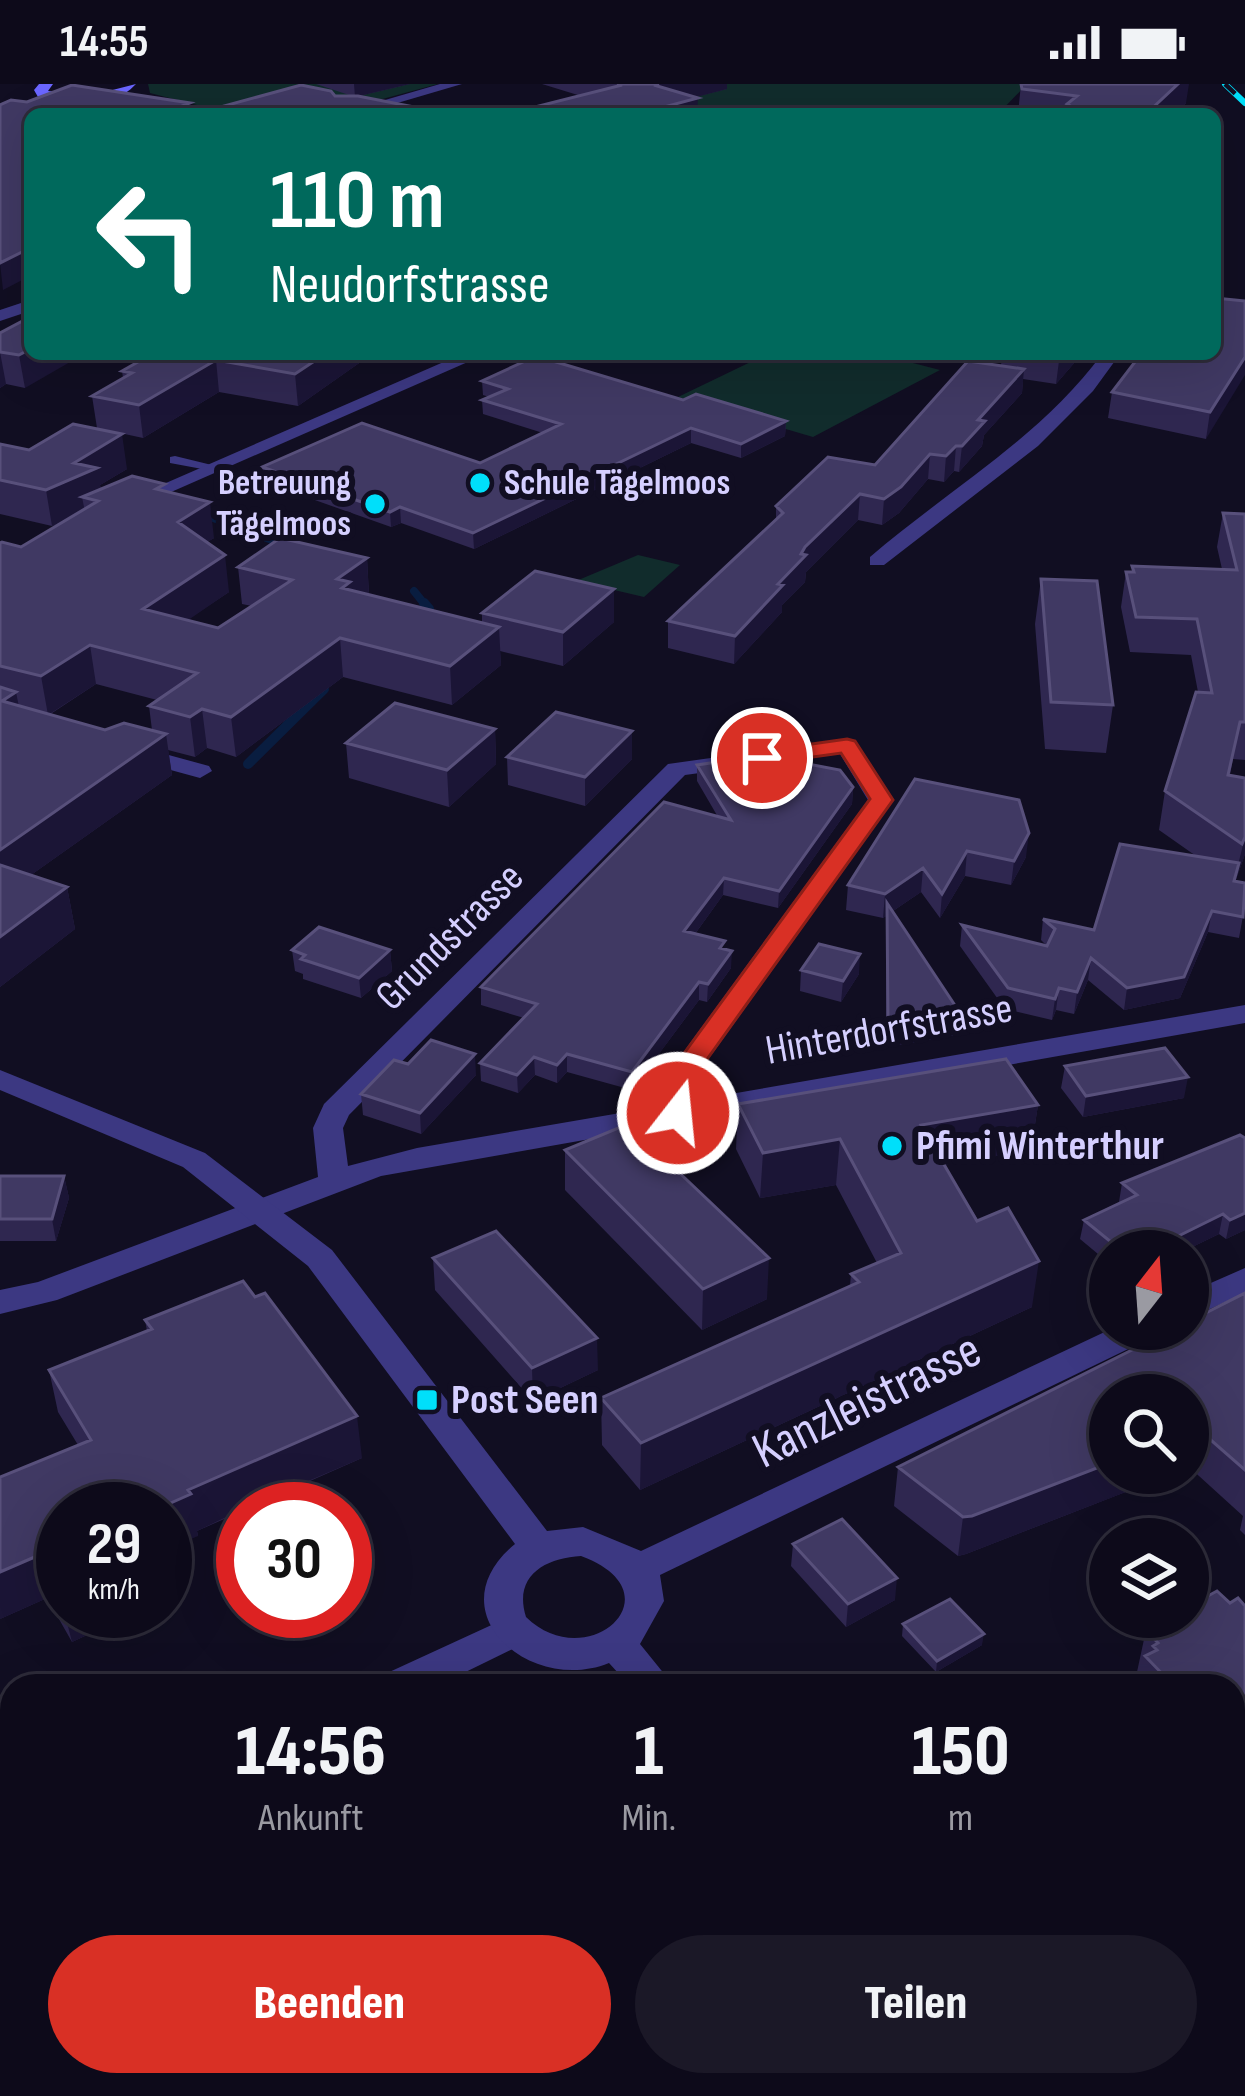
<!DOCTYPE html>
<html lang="de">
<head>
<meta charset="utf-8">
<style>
  body { margin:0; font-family:"Sofia Sans Condensed",sans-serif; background:#1b1827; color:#f1f3f6; height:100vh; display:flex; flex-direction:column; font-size:45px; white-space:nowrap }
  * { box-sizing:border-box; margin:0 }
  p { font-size:39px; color:#9a9aa2 }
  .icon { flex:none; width:66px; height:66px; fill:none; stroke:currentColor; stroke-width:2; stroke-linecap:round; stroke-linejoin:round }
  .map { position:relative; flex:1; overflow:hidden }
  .side { position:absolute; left:0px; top:1590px; width:1245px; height:423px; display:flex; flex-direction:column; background:#0d0a1a; border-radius:36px 36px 0 0; box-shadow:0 12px 48px #0002,0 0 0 3px #2d2b39 }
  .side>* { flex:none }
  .hud { position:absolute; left:24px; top:24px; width:1197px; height:252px; border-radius:18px; box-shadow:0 12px 48px #0002,0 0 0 3px #2d2b39; background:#00695c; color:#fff; overflow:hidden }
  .needle { width:78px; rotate:17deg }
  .buttons { position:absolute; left:1089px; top:1146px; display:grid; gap:24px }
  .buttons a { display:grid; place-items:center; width:120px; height:120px; border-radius:50%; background:#0d0a1a; box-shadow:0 12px 48px #0002,0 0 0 3px #2d2b39; font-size:60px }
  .speed { position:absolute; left:36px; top:1398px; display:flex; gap:24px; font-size:60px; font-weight:700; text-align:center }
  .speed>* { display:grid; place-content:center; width:156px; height:156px; border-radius:50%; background:#0d0a1a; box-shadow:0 12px 48px #0002,0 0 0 3px #2d2b39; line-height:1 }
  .speed small { font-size:30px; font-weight:400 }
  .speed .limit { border:18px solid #d22; background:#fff; color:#111 }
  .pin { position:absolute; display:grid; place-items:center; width:102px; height:102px; color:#fff; margin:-51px; border:6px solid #fff; border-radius:50%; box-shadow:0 3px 12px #0007 }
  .me { position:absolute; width:132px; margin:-66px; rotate:16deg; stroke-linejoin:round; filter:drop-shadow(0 0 9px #0008) }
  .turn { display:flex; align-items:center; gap:42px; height:252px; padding:0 48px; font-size:54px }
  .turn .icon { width:156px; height:156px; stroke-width:2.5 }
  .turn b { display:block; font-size:84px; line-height:102px }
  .eta { display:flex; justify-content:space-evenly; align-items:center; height:204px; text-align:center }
  .eta b { font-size:72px; font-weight:800; line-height:84px }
  .primary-button { display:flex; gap:24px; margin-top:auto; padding:24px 48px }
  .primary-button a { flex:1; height:138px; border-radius:72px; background:#d93025; color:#fff; font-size:48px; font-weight:800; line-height:138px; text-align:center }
  .primary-button a+a { background:#1b1827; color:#f1f3f6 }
  .status { display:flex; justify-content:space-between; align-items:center; height:84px; padding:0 60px; background:#0d0a1a; direction:ltr }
  .status svg { height:33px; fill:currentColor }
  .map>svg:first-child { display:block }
</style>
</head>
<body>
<div class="status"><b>14:55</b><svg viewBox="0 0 49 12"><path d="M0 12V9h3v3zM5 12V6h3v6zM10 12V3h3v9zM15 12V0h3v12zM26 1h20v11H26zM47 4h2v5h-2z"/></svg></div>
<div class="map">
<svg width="1245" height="2012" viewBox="0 0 1245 2012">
  <rect width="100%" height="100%" fill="#110e22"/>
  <path fill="#112c2c" d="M148,0h290l-111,30h-95l-82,-21z
    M659,0h368l-29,30h-452z
    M767,270h111l62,16 -127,67 -135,-40z
    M638,471l42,10 -36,32 -68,-16z"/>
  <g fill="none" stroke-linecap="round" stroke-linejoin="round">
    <path stroke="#091d40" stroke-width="8" d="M200,429l88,33
      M414,507l12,15"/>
    <path stroke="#091d40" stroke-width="10" d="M424,519l5,6
      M248,680l76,-75"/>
    <path fill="#3c3882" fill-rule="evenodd" d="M175,372l45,11 -7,4 -43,-8v-6z"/>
    <path fill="#3c3882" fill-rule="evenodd" d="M440,0h22l-102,30h-23z
      M30,216v11l-30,10v-11z
      M462,270h24l-349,153 -17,-4z
      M1102,270h18l-27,37 -55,55 -154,119h-14v-8c79,-68 169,-118 232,-203z
      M847,655l9,2 38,59 -202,282 -2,19 555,-96v18l-864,153 -324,124 -57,14v-24l38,-8 280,-105 -5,-49 11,-24 344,-340zM840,670l28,46 -202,276 -5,30 -244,42 -69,18 -5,-38 6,-13 336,-340z
      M132,661l77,21 3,5 -12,7 -77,-21v-10z
      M513,1531l14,5 6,11 -6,11 -90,44h-58l6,-12z
      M12,1779v40l-12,4v-40z"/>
    <path fill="#3c3882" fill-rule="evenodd" d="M0,986l205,83 127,97 215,281 36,-4 58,24 470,-222h47l-5,8 -493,238 4,26 -24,43 34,42h-44l-21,-23c-78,32 -176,-51 -94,-119l-207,-278 -125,-99 -183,-77zM581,1472c100,37 6,121 -55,61 -13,-41 19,-59 55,-61z
      M1245,1184v25l-57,26v-26z
      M949,2001h51l4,11h-51z"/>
    <path fill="#6b66ff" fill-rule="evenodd" d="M39,0h14l-5,7 41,5 47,-12c-25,27 -66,22 -98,13l-4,-7z"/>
    <defs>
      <path id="rail" d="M1225,0l20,19"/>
    </defs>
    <use href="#rail" stroke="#00dffa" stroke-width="6"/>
    <use href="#rail" stroke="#110e22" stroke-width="4.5" stroke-dasharray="14" stroke-linecap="butt"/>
  </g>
  <path fill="#2f2750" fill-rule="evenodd" d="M316,0h94l-51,12h-24h17z
    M542,0h185v5l-32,8 -114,-1z
    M1021,0l165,19 -11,11h-157z
    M1245,217l-39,138 -98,-21 4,-26z
    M30,233l-5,71 -19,-4 -6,4v-55z
    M152,270h220l-74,52 -79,-14 -76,46 -46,-10 -5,-32 31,-18 -1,-7z
    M1002,270h80l-26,30 -33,-5 -1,14 -38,42 -2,11 -23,26 -5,-1 -10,11 -16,-3 -29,34 -17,12 -24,-5 -52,52 -1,10 -23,23v7l-48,52 -66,-16v-27l108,-102v-13l99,-41 126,-99z
    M482,297l201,19 103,21 -1,15 -44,22 -50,-15 -217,106 -73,-26 -10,4 -127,-45 -2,-15 218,-4 63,-30 -60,-19 -1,-14 7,-3 -6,-2z
    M0,360l127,25 -27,16 1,5 65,1 48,47 -7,4 22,50 -42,28 31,8 34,-22 -10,-2 -4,-37 129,-9 2,37 113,28v-10l132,-24v33l-51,44 -63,-15 1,14 -49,40 -109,-28 -107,80 -29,-9 -12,9 -27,-7 4,25 -141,100 36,12 8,42 -75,58v-444l21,4 47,-28 -16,7 -52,-12zM96,600l61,16 -8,6 3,24h-47l-56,-15z
    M1223,429l22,1v246l-12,-1 -3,16 15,3v76l-10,28 10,23 -6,33 -31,-6 -28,66 -56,12 -36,-30 -14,34 -18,-4 -4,10 -47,-11 -45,-63 2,-21 85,21 -6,-6 2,-21 51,11 102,-74 -37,-26 6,-39 33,-99 -7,-37 -61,-3 -9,-45 5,-35h6v-6l90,3 -5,-22z
    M1041,495l72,126 -7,48 -61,-4 -10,-125z
    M495,645l1,35 -47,43 -100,-29 -3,-35z
    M507,673l125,2 -47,47 -77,-21z
    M792,677l61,26 -1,17 -74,104 -55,-13 -28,39 30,15 6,19 -24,34 -8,-2 -67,90 -65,-18 -10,11 -22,-8 -17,18 -37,-12 -1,-18 44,-45 -43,-13v-18l237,-170 -21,-36v-16z
    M915,695l111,78 -15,28 -46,-9 -25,42 -19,-26 -28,19 63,124 -70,12v-131l-3,2 -37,-8 2,-25z
    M292,866h98l2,21 -31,27 -58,-19v-5l-8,-3z
    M801,886l58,4 -18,28 -41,-11z
    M408,980l68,11 -55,59 -58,-19 -2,-21z
    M1065,982l119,32 -101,19 -22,-29z
    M738,1020l300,1 -7,45 -87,15 88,142 -392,183 -38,-45 -1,-47 249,-112 1,-12 26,-11 -41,-78 -76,13 -24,-49z
    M1240,1051l5,95 -19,9 -7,-5 -35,17h-74v13l-30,-25 4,-19 35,-18 3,-19z
    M565,1066l202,149 -65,31 -137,-140z
    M0,1092h64l5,22 -13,43h-56z
    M433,1174l165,112 -65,31 -98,-111z
    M1245,1209v242l-5,-5 3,-14 -55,-50v-71h-78v78h34l-3,13 -175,68 -8,2 -64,-50 4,-39z
    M145,1236l217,138 -165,73 1,5 -135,-27v102h76l-67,31 -25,-44 -47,21 78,-174 -20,-33 -9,-42 98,-39z
    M793,1460l102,56 -49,27 -55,-61z
    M1230,1519l15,3v186l-6,-6 -6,4v-104h-95l2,-11 -3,-3 9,-42z
    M903,1540l79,21 -46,27 -34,-36z
    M654,2001h235l8,11h-235z
    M1113,2001h85l-17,11h-58z"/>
  <path fill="#1b1536" d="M354,0h56l-55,13z
    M659,0h68v5l-73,19v-23z
    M1178,0h11l-3,19 -11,11h-29z
    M698,14l-1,16h-59z
    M190,19l2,11h-30z
    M30,164v28l-27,14 -3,-27z
    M30,265v5h54l-59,34 -6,-33z
    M0,268l6,32 -6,4z
    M325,270h47l-74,52 -3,-32z
    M1065,270h17l-26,30 3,-23z
    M1245,273v18l-39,64 4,-27z
    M216,276l3,32 -76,46 -4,-33z
    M1024,285l-2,24 -38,42 -2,11 -23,26 3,-26 16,-26z
    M786,337l-1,15 -44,22v-14z
    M691,344v15l-217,106 -1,-16z
    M122,350l5,35 -27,16 3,19 -5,-3 -16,-4 3,15 -33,14 -6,-36 28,-27z
    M956,362l-2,25 -10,11 2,-26z
    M930,370l-2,25 -29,34 -17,12 2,-26z
    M860,410l-2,26 -52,52 -1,10 -23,23v7l-48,52 1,-28 43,-52 27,-37z
    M210,418l4,36 -31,20 -5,-36z
    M400,423l1,16 -10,4 -1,-15z
    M225,471l4,37 -80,55 -6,-38z
    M367,474l2,38 -24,18 -8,-35z
    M614,505v33l-51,44v-34z
    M499,543l2,38 -49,40 -2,-39z
    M340,554l3,39 -107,80 -5,-40z
    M90,561l6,39 -48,31 -7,-39z
    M16,608l8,40 -22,-31z
    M202,625l5,39 -12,9 -5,-40z
    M495,645l1,35 -47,43 -2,-37z
    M632,647v28l-47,47v-29z
    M166,650l6,41 -172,122v-47z
    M853,703l-1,17 -74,104 1,-17z
    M1029,749l-3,24 -15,28 3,-24z
    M1245,753v17l-10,29 -1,-2z
    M967,767l-2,25 -25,42 2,-24z
    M923,784l-2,24 -34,23v-12l-1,13 -3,2 2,-24z
    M724,794l-1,17 -39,54v-18z
    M67,803l8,42 -75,58v-50z
    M1212,827l-4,21 -28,66 -56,12 3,-22z
    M390,866l2,21 -31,27 -2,-20z
    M732,867l-1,17 -24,34 1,-18z
    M860,870l-1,20 -18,28 2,-21z
    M1091,874l-3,22 -14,34 3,-22z
    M699,898v18l-67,90v-18z
    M1059,904l-3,22 -4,10 3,-21z
    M958,926l-2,25 -70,12 2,-25z
    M475,970l1,21 -55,59 -1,-21z
    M567,970v18l-10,11v-18z
    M534,973l1,18 -17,18 -1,-18z
    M1188,993l-4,21 -101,19 3,-21z
    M1038,1021l-7,45 -115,20 5,-45z
    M840,1055l-4,46 -76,13 3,-45z
    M64,1092l5,22 -13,43 -4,-22z
    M1245,1129v17l-19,9 4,-19z
    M1223,1130l-4,20 -35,17h-36z
    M769,1174l-2,41 -65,31 1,-41z
    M1039,1177l-7,46 -392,183 1,-47z
    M597,1254l1,32 -65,31 -1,-33z
    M357,1332l5,42 -119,51 -46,22 1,5 -33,14v-41h-8l31,-19z
    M1110,1379v10h34l-3,13 -175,68 -8,2 5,-39z
    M37,1472l10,42 -47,21v-47z
    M897,1494l-2,22 -49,27 2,-23z
    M64,1527h75l-67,31z
    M984,1550l-2,11 -46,27 1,-11z
    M1245,1664v18l-6,20 -6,4v-17l6,-21z
    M1245,1925v35l-4,11 -8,6v-44z
    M12,1953v47l-12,7v-48z
    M1154,2001h44l-17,11h-30z"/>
  <path fill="#403963" stroke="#58507b" stroke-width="3" d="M617,0h42l-5,1 44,13 -60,16h-131l115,-29z
    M1021,0h157l-32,30h-62l-17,-10 10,-8 -55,-7z
    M72,1l118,18 -28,11h-132v134l-30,15v-158l11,-5 16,2z
    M301,1l30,6 4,5h23l92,18h-255z
    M1215,214l30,3v56l-35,55 -98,-20 29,-38h74z
    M30,233v32l-11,6 -19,-3v-19z
    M152,270h173l-30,20 -79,-14 -77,45 -47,-9 40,-23 -10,-2z
    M1012,270h53l-6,7z
    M536,272l147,44 13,-6 90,27 -45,23 -50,-16 -218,105 -73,-26 -10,5 -128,-45 100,-44 118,40 81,-39 -79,-24 26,-11 -26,-8z
    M968,277l56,8 -46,51 7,1 -23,25h-6l-10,10 -16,-2 -29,33 -17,12 -24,-5 -55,53 -4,7 5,1 -28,29 5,1 -48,51 -67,-15 115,-108 -7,-7 52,-49 47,8z
    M73,340l49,10 -48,29 23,5 -51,22 -46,-10v-36l29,6z
    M132,392l33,8 -9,5 54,13 -32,20 47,33 -82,54 75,19 74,-48 -54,-13 42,-29 87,20 -30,21 13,3 -8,6 157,39 -49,39 -110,-28 -109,79 -29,-8 -12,8 -41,-11 48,-33 -107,-28 -49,31 -41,-10v-123l2,-1 19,5 77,-46 -16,-4z
    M1223,429l22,1v208h-5l-12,53 17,3v59l-3,7 -77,-53 31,-99 16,1 -15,-74 -61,-2 -10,-45h8l-2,-6 105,4z
    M535,487l79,18 -51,43 -81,-19z
    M1041,495l56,2 16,124 -62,-3z
    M0,603l16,5 -14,9 103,29 19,-7 42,11 -166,116z
    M395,619l100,26 -48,41 -101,-27z
    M556,628l76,19 -47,46 -78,-20z
    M792,667v10l48,9 13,17 -74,104 -55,-13 -40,53 41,10 -5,7 12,3 -24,33 -9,-2 -67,90 -65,-18 -10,11 -23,-8 -17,18 -37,-12 57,-59 -56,-17 183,-185 67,18 -34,-55z
    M915,695l104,21 10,33 -15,28 -47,-10 -25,43 -19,-26 -38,26 -37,-9z
    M1120,760l119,19 -5,18 11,2 -2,34 -31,-6 -28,66 -57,11 -36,-30 -14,34 -18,-4 -4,11 -47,-11 -46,-63 85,21 8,-17 -12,-10 51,11z
    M0,781l67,22 -67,50z
    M887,819l71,107 -70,12z
    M319,843l71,23 -31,28 -58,-19 4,-4 -13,-5z
    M819,860l41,10 -17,27 -42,-11z
    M431,956l44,14 -55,59 -59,-19 33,-34 14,4z
    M1165,964l23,29 -102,19 -21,-30z
    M1006,975l32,46 -117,20 56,96 31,-13 31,53 -398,182 -40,-45 258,-116 -8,-8 50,-21 -61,-114 -77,14 -25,-49z
    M628,1040l141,134 -66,31 -138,-139z
    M1240,1051l5,3v75l-15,7 -7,-6 -75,37h-26l-38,-31 53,-25 -15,-12z
    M0,1092h64l-12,43h-52z
    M496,1147l101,107 -65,30 -99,-110z
    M243,1197l12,16 10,-4 92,123 -169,74 3,4 -34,15h-94l-1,91 -25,-44 -37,16v-95l91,-37 -42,-70 103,-41 -7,-9z
    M1245,1209v177l-57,-50v-25h-29l-7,-6 -1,6h-41v68l-138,53 -9,1 -65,-50 276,-138h14v-7z
    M842,1435l55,59 -49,26 -55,-60z
    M1217,1507l13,12 8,-5 7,8v142l-6,4 -6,-6v-60h-59l-29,-30 12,-6 -4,-4 5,-3 -12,-13 24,-13h18v-10z
    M950,1515l34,35 -47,27 -34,-37z
    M12,1829v124l-12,6v-124z
    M1233,1888l12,13v24l-12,8z
    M692,2001h197l8,11h-197z"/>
  <path fill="#d93025" stroke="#8d1f18" stroke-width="3" d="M847,655l8,2 38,59 -203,283 -3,16 5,14 -4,6h-20l-8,-20 3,-17 207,-283 -29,-46 -79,11 -11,-6 11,-7z"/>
  <g fill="#00dffa" stroke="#110e22" stroke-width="4.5">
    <circle cx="480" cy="399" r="12"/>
    <circle cx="375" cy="420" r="12"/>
    <circle cx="892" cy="1062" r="12"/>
    <rect x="415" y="1304" width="24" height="24" rx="6"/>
  </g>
  <g text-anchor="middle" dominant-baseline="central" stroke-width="12" stroke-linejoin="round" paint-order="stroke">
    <g font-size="36" font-weight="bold" fill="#d5cfff" stroke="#110e22" text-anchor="end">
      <text x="351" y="399">Betreuung<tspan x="351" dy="41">Tägelmoos</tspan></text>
      <text x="504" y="399" text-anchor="start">Schule Tägelmoos</text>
    </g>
    <g font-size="42" fill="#d5cfff" stroke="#110e22">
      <text transform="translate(450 853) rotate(-45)">Grundstrasse</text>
      <text transform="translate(889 946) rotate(-10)">Hinterdorfstrasse</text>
    </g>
    <g font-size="42" font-weight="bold" fill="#d5cfff" stroke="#110e22" text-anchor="start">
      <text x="916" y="1062">Pfimi Winterthur</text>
      <text x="451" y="1316">Post Seen</text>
    </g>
    <g font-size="51" fill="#d5cfff" stroke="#110e22">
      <text transform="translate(867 1317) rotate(-26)">Kanzleistrasse</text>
    </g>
  </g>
</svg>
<div class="buttons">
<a><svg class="needle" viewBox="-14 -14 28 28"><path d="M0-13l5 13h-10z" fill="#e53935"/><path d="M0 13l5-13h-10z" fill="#9a9aa2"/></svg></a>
<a><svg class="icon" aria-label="search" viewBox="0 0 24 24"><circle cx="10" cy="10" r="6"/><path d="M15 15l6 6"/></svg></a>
<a><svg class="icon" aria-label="layers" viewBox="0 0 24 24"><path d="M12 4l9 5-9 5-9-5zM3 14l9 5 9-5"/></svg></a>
</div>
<div class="speed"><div>29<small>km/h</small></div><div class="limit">30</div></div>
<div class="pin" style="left:762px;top:674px;background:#d93025"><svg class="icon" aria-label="arrive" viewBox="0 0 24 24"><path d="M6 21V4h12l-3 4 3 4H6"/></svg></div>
<svg class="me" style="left:678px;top:1029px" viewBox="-20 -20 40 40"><circle r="17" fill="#d93025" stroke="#fff" stroke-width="3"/><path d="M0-11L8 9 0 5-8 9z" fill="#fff"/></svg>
<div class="hud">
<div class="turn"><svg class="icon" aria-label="left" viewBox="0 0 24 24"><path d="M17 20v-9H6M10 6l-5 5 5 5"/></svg><div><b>110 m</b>Neudorfstrasse</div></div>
</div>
<section class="side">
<div class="eta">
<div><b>14:56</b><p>Ankunft</p></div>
<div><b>1</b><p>Min.</p></div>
<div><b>150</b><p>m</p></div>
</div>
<div class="primary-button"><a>Beenden</a><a>Teilen</a></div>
</section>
</div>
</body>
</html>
